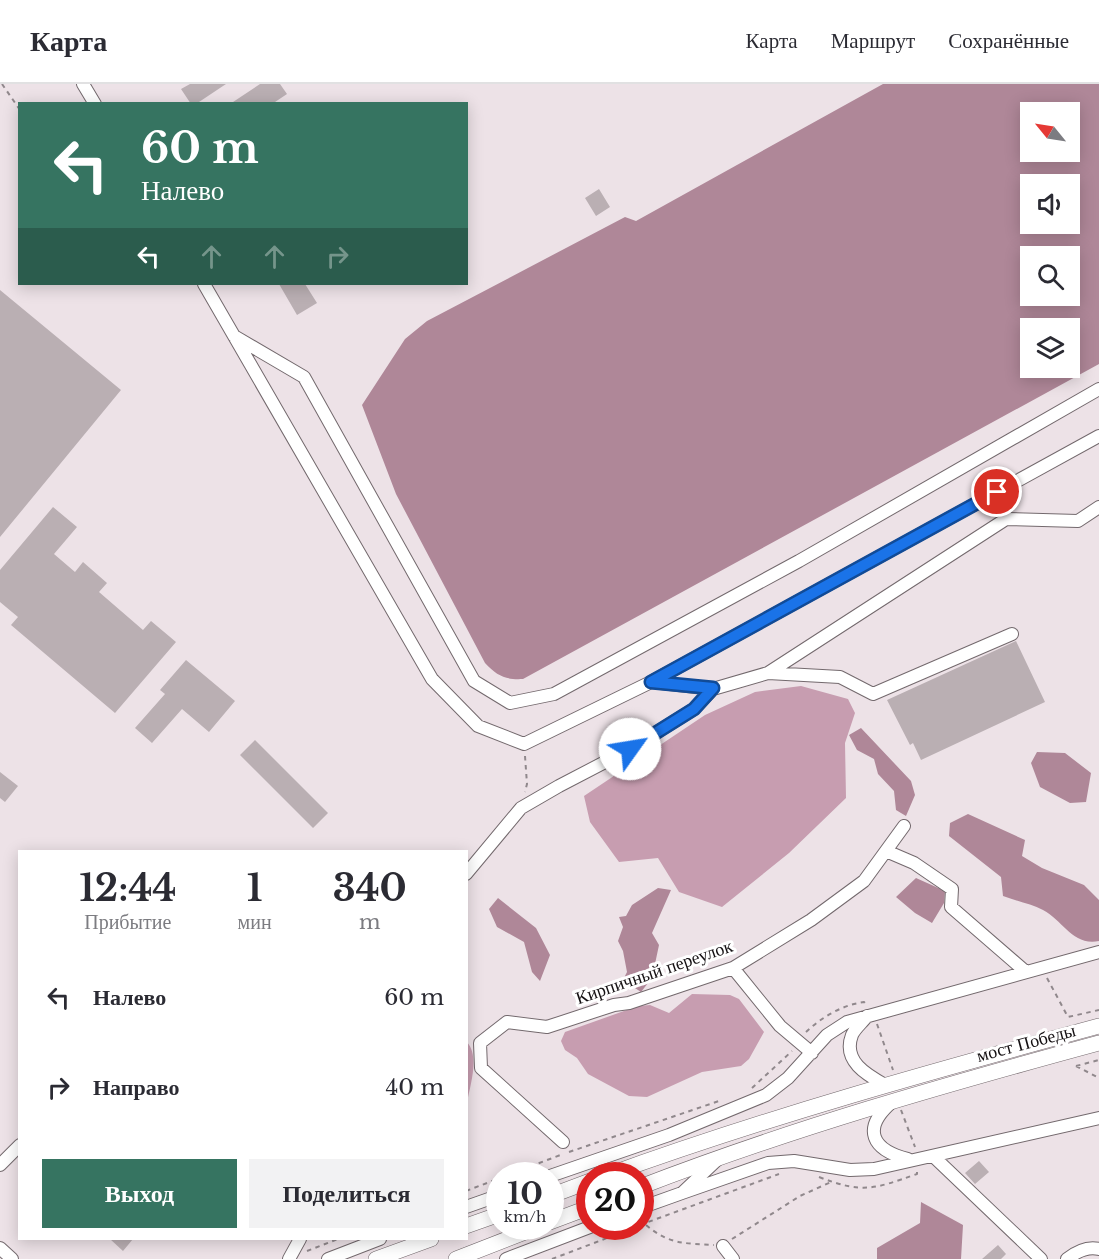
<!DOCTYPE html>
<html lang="ru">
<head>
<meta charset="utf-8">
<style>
  body { margin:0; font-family:"Libre Baskerville",serif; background:#f2f2f3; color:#2b2b33; height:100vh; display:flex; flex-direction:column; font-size:22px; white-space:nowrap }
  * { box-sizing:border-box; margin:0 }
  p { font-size:20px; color:#7c7c81 }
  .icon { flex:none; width:33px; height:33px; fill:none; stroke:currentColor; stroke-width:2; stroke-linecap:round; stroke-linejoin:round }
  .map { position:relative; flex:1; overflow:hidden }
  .drawer { position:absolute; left:18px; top:766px; width:450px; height:390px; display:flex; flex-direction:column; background:#fff; border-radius:0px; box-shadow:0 3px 15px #0003 }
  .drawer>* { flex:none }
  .top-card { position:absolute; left:18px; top:18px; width:450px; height:183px; border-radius:0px; box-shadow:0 3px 15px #0003; background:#367461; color:#fff; overflow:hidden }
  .needle { width:39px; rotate:300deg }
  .tools { position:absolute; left:1020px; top:18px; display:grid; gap:12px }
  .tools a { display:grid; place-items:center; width:60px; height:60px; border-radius:0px; background:#fff; box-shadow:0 3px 15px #0003; font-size:30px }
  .speed { position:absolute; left:486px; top:1078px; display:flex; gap:12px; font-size:30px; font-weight:700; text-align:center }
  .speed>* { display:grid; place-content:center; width:78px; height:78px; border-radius:50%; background:#fff; box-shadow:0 3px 15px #0003; line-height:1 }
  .speed small { font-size:15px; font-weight:400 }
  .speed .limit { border:9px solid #d22; background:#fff; color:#111 }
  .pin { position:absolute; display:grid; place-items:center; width:51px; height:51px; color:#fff; margin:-26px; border:3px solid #fff; border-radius:50%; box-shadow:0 2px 6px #0007 }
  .me { position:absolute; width:66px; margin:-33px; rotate:58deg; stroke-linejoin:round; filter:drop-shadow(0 0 4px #0008) }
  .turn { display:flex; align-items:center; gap:21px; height:126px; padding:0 24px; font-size:27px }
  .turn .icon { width:78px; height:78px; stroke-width:2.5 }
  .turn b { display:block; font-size:42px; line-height:51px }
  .lanes { display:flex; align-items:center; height:57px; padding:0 24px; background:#0003; justify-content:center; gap:30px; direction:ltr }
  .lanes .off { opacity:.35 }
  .eta { display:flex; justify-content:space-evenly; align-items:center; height:102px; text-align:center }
  .eta b { font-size:36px; font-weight:700; line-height:42px }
  .action { display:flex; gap:12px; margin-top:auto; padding:12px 24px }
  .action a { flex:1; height:69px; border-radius:0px; background:#367461; color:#fff; font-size:24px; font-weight:700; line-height:69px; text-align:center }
  .action a+a { background:#f2f2f3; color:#2b2b33 }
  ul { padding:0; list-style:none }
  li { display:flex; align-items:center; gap:18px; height:90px; padding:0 24px }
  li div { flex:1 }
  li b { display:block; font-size:22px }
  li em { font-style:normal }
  header { display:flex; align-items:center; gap:36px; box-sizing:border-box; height:84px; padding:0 30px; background:#fff; border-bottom:2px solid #e1e1e2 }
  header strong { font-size:28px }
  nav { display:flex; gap:33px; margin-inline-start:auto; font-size:21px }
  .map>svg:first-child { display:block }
</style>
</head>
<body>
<header>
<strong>Карта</strong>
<nav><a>Карта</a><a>Маршрут</a><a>Сохранённые</a></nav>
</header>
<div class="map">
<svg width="1099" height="1175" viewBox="0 0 1099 1175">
  <rect width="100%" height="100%" fill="#ede2e7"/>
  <path fill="#c79db0" d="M801,602l47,13 7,14 -10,30 1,55 -57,55 -67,54 -43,-15 -21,-34 -39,4 -29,-40 -6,-26 121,-81 50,-23z
    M692,910l38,1 9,4 25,33 -15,27 -8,7 -39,6 -55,25 -18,-1 -41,-22 -11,-16 -12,-8 -4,-9 4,-9 73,-26 12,-1 19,8z
    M467,958c13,15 3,43 0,61z"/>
  <path fill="#af8798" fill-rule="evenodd" d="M883,0h216v280l-576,315c-17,1 -26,-3 -38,-16l-89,-169 -34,-89 43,-66 22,-18 198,-104 11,4zM1070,28v40h-40v-40zM1070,100v40h-40v-40zM1070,172v40h-40v-40zM1070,244v40h-40v-40z
    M861,644l50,53 4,14 -9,21 -10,-6 -2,-19 -16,-17 -4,-15 -17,-9 -8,-15z
    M1037,668l28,1 26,20 -5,29 -16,1 -30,-16 -9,-24z
    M968,730l57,26 -3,16 20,12 42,17 15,15v41c-27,5 -35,-20 -56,-31 -12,-6 -27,-9 -40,-14l-2,-19 -52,-41 1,-13z
    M916,794l29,13 -1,12 -12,20 -17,-10 -19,-16z
    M658,804l13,2 -19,43 7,12 -7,33 -11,14 -18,-12 4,-8 -4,-21 -5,-10 5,-14 -4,-10 7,-1 6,-11z
    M498,814l38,30 14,27 -10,26 -8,-9 -8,-30 -27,-15 -8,-18z
    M921,1118l42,23 -2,34h-84v-11l43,-25z"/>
  <path fill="#baafb3" d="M190,0h36l-30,20h-5l-10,-15z
    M260,0h20l7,10 -15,10h-42z
    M599,105l11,18 -14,9 -11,-18z
    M279,200h26l12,19 -20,12z
    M0,206l121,100 -121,147z
    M53,423l24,20 -23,27 21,18 8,-10 24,21 -8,9 44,38 8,-9 25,21 -61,71 -104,-88 7,-8 -18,-15v-32z
    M1016,557l29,61 -124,58 -8,-17 -3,2 -23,-45z
    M186,576l49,41 -26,31 -27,-23 -30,34 -17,-15 30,-34 -5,-4z
    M255,656l73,73 -15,15 -73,-73z
    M0,688l18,14 -13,16 -5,-4z
    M979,1077l10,11 -14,12 -10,-11z
    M110,1155h23l-10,12z
    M998,1161l8,9 -5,5h-19z"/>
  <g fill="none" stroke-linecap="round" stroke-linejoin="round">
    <defs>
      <path id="minor" d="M83,0l12,20
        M204,200l228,395 46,47 46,18 127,-62 448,-246
        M234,252l70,41 170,304 36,22 44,-9 245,-133 300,-172
        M768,589l238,-154 72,2 21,-14
        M652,598l61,7 55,-16 72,4 33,17 139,-60
        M886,767l28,12 38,26 -1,18 75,65
        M466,790l55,-66 38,-22 71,-37 64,-40 19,-20
        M733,884l47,58 32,27
        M867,932c-4,6 -12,12 -15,19 -10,26 15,40 33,50
        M892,1018c-31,27 -20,48 16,57
        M563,1058l-82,-74 -1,-25 27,-21 40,5 67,-22 15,-2 104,-35 78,-48 53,-39 40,-55
        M933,1072l108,103
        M0,1081l20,-20
        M550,1092l119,-41 97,-40 22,-17 39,-43 20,-13 252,-70
        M682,1109l86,-30 26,-2 56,9 24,-1 225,-51
        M466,1123l34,-12
        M640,1124l42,-15 35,-33
        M723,1162l10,13
        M0,1164l12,11
        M289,1175l11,-20
        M328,1175l52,-20
        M506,1175l84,-32
        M1067,1175c9,-7 20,-13 32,-10"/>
      <path id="major" d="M605,1092c162,-59 328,-105 494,-150
        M640,1103c150,-58 304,-102 459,-144
        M550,1112l40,-15
        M550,1138l40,-15
        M466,1142l34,-12
        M376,1175l55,-20
        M456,1175l82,-32"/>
    </defs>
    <use href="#minor" stroke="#73696d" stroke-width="14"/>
    <use href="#major" stroke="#73696d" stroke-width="16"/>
    <path stroke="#90888c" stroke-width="2" stroke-dasharray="4.5 4.5" stroke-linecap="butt" d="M2,0l18,26
      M525,672l2,28 -2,8
      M1047,894l21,39 31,-7
      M877,940l16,46
      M806,948c16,-15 36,-27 58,-30l2,2
      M1076,982l23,12
      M1076,982l23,-6
      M752,1004l40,-37
      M901,1026l14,37
      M569,1068l153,-52
      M505,1092l58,-22
      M819,1093c44,17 55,12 98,-3v-4
      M466,1107l34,-13
      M640,1141l139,-51
      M646,1141c24,20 38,18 68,20
      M732,1155l68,-43 31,-14
      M307,1167l31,-12
      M552,1175l84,-32"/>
    <use href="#minor" stroke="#fff" stroke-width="12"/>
    <use href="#major" stroke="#fff" stroke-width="15"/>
  </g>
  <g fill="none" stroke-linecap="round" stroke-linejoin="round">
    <defs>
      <path id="route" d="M630,665l64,-40 19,-21 -62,-6 346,-190"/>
    </defs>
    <use href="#route" stroke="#114b97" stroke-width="15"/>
    <use href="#route" stroke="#1a73e8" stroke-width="10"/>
  </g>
  <g text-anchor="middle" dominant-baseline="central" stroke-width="6" stroke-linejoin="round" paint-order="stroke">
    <g font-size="18" fill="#141012" stroke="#fff">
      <text transform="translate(654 888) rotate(-19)">Кирпичный переулок</text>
      <text transform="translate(1026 959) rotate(-15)">мост Победы</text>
    </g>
  </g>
</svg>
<div class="tools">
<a><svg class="needle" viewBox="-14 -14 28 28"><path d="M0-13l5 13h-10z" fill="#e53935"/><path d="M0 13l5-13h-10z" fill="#7c7c81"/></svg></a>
<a><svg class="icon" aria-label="sound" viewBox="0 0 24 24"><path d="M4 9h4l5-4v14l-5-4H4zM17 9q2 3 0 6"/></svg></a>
<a><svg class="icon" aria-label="search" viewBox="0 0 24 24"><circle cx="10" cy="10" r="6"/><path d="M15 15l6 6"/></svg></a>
<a><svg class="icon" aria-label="layers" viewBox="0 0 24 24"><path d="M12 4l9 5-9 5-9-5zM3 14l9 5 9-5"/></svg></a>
</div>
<div class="speed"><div>10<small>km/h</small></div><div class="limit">20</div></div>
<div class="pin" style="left:997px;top:408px;background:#d93025"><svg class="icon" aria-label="arrive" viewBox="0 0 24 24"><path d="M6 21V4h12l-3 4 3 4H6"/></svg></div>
<svg class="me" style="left:630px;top:665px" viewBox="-20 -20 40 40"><circle r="19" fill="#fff"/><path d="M0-13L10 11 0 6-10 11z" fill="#1a73e8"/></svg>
<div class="top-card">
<div class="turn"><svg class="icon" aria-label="left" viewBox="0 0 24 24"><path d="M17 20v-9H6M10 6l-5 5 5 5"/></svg><div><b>60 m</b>Налево</div></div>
<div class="lanes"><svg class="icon" aria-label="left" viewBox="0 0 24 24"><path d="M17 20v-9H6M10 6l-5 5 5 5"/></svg><svg class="icon off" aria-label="ahead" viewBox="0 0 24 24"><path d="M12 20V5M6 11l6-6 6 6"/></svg><svg class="icon off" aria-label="ahead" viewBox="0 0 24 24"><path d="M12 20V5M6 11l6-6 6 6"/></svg><svg class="icon off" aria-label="right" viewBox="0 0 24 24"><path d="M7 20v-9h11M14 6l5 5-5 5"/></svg></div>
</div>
<section class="drawer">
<div class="eta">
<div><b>12:44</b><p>Прибытие</p></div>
<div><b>1</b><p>мин</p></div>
<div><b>340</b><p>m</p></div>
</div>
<ul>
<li><svg class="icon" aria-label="left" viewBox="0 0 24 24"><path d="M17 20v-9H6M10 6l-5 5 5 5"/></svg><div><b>Налево</b></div><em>60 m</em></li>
<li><svg class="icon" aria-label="right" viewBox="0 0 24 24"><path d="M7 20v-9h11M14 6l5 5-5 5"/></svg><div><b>Направо</b></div><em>40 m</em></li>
</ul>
<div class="action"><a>Выход</a><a>Поделиться</a></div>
</section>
</div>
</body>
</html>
